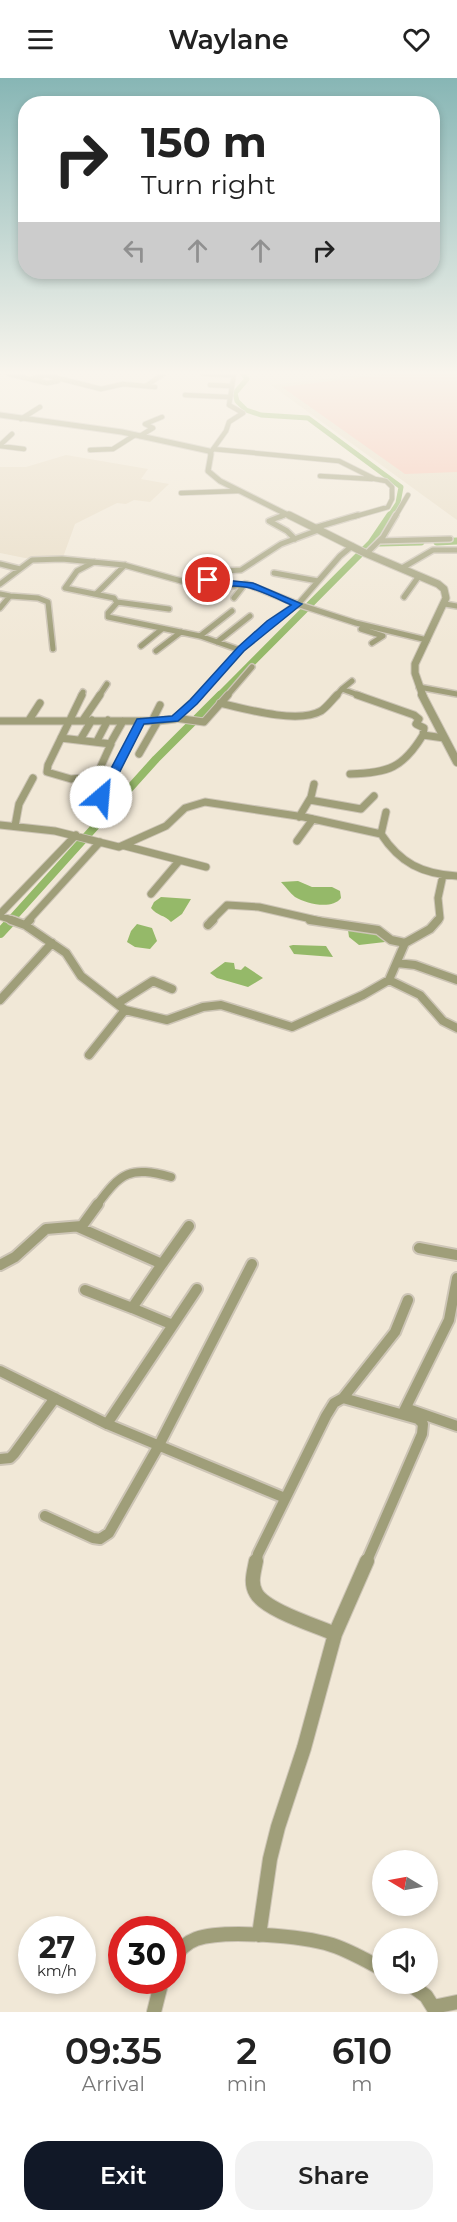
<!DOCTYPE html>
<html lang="en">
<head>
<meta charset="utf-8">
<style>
  body { margin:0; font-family:Montserrat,sans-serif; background:#f2f2f2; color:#222; height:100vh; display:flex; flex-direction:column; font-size:22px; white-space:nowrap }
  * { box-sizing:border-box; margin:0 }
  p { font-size:20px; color:#767676 }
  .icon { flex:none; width:33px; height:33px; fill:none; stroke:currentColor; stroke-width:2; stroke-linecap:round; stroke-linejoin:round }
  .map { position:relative; height:1934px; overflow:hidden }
  .drawer { display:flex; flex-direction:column; background:#fff; flex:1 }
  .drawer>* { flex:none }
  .banner { position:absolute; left:18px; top:18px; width:422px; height:183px; border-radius:24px; box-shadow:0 3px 9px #0003; background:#fff; color:#222; overflow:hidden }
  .needle { width:39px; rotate:280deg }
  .buttons { position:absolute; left:372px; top:1772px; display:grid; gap:12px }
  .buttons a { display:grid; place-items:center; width:66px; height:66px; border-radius:50%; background:#fff; box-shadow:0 3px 9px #0003; font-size:30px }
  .speed { position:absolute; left:18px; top:1838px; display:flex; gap:12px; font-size:30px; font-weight:700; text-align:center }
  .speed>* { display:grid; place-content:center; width:78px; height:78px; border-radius:50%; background:#fff; box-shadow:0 3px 9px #0003; line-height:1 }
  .speed small { font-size:15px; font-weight:400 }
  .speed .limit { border:9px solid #d22; background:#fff; color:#111 }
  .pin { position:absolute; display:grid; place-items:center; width:51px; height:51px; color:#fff; margin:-26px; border:3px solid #fff; border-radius:50%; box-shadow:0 2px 6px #0007 }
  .me { position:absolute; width:66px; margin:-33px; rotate:27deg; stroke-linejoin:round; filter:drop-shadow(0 0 4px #0008) }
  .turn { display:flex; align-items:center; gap:21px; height:126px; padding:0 24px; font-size:27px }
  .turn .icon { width:78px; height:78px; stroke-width:2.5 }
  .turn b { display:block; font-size:42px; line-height:51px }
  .lanes { display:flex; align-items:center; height:57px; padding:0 24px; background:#0003; justify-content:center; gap:30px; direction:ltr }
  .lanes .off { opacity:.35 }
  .eta { display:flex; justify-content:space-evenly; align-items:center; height:102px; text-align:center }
  .eta b { font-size:36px; font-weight:600; line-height:42px }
  .primary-button { display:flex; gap:12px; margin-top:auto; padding:12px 24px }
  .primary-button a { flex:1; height:69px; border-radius:24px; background:#111827; color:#fff; font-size:24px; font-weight:600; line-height:69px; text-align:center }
  .primary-button a+a { background:#f2f2f2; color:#222 }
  header { display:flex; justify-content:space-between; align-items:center; height:78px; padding:0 24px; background:#fff; font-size:27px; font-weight:600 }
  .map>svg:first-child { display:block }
</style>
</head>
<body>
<header><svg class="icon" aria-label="menu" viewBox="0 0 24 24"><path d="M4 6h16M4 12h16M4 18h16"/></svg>Waylane<svg class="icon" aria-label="heart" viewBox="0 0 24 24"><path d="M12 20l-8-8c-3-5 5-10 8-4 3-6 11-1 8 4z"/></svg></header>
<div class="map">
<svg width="457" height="1934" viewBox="0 0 457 1934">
  <rect width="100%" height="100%" fill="#f1e8d7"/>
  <path fill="#e8dcc5" d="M367,296h90v146l-186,-135z
    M66,377l82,14 -7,10 28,5 -19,18 -16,-2 -8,4 -9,-1 -42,21 -13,36 -32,-1 -30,-6v-86h26z"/>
  <path fill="#f9c2b1" d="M389,296h68v98l-52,2 -123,-87z"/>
  <path fill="#95b969" d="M298,803l14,6h20l8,4 1,7c-9,12 -34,6 -46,-1 -5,-4 -9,-10 -14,-15z
    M161,819l30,2 -9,15 -11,8c-6,-7 -14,-6 -20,-14l3,-6z
    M137,846l15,4 5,13 -7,8 -15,-2 -8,-5 4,-11z
    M351,849l35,3 7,7 -8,5 -26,3 -10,-8 -1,-7z
    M293,867l33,1 7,11 -39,-3 -5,-8z
    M225,884l9,1 1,6 6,1 4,-4 18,12 -15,9 -31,-9 -7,-5z"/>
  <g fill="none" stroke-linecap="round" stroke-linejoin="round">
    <path stroke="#95b969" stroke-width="5" d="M243,296l4,5 -12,14 2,8 9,9 15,5 47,3 93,69 -3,16 -9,14"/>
    <path stroke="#95b969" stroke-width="7" d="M437,464l20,-1
      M380,465l41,-1
      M219,618l152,-153 19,-28"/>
    <path stroke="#95b969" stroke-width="8" d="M10,843l146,-162 64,-64"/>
    <path stroke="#95b969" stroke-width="10" d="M0,855l12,-13"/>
    <defs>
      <path id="minor-far5" d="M9,296l38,9 11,-2
        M204,296l30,1
        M31,301l15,-4 55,14 22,-5 32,3
        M210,307l21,1
        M146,308l17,-12
        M185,317l43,2
        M21,341l19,-12
        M140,358l13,-8 -8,-4 17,-7
        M0,367l12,-11
        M0,368l24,3
        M213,371l126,12 36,18 11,2 6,6v12l-4,8 -35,10
        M90,372l23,-1 22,-14
        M211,374l15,-21 3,-9 14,-9 -14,-8 5,-31
        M320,398l52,3
        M181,415l58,-2
        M280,439l5,-2
        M395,439l13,-22"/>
      <path id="minor-far4" d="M284,437l-15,6 18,10 8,8
        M314,450l44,-13
        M379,463l71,-2
        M367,475l16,-16 13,-22
        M94,484l-17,9 -12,17 49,10 3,5 -9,10v4l92,19 40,14
        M0,486l20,5 12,-9 30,-1 62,6 68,19 16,-4 27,6 12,-2 50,20 59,19 71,17
        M402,490l31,-18h24
        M274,495l44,8
        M209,502l15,-9 17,-1 40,-26 40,-15
        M0,506l20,-15
        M0,516l10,2 -10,12
        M96,516l29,-29
        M10,518l28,2 10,4 5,47
        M404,519l15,-21
        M234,520l11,-14
        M117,524l52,7
        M445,526l12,2
        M361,551l22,7 -11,7
        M200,558l32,-25
        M217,564l33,-26
        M141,568l21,-17
        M156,573l25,-19
        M352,603l-10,8 19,7
        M419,609l38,7
        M81,618l2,-4
        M99,618l8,-12
        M198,618l42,-46 30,-27 30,-21 40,-46 12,-10
        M227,618l25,-29
        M336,618l6,-7"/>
      <path id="minor-far3" d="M357,617l57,20 5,4 -3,5 8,4 -1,7 21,3
        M220,625c25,6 78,21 101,8 6,-4 11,-11 16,-16
        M175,640l29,4 24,-27
        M29,642l11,-17
        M83,642l17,-25
        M0,643h158l17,-2 25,-24
        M152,643l8,-16
        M61,660l50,6 -15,33 -25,2 -24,-7 1,-7 34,-70
        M80,662l12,-20
        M97,663l11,-21
        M110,666l13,-23
        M139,676l19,-33
        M350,696c38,-1 53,-6 73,-39
        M101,719l40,-76
        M310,722l51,9 13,-13
        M386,734l-5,22c19,29 41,40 76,42
        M299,739l12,-20 3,-13
        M0,747l55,6 64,16 47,-21 19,-18 20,-6 99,15 77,17
        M15,748l4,-22 14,-26
        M297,763l16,-22
        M125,768l81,21
        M151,816l28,-33
        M0,836l76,-79
        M0,838l15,5
        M28,843l72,-79
        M211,843l16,-16 32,2 61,14
        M437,843l3,-3 -2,-20 5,-23"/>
      <path id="minor-far2" d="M11,842l14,5 41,28 15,23 44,34 42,10 36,-13 18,-2 71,22 71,-32 26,-15 16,-37 25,-14 8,-9
        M310,842l68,10 13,10 14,3
        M25,847l5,-5
        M208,847l5,-5
        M397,885l18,2 42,15
        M389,902l31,15 23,26 14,7
        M0,922l52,-57
        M118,925l35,-22 19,8
        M89,977l36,-45
        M97,1127c24,-33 33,-39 74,-28"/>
      <path id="minor-far1" d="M78,1149l84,37 -30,44 -47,-18
        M419,1170l38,7
        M162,1186l27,-38
        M0,1187l15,-8 31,-28 36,-3 16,-22
        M132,1230l41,17
        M0,1293l107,53 178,74
        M343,1320l75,21 5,5 -1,10 -56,129
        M411,1332l46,16
        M403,1335l46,-93 8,-42
        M107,1346l90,-135
        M0,1381l10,-1 4,-4 41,-56
        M45,1438l48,22 7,1 9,-6 49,-86 94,-183
        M256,1485l2,-9 68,-138 8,-13 9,-5 52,-66 13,-32"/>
      <path id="minor" d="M256,1483c-2,11 -6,22 0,32 9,17 61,33 79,41
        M259,1857l11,-76 8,-32 26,-79 31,-114 32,-73
        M172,1882c6,-9 13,-17 24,-21 29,-10 107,-3 136,6 18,6 34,15 50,24
        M408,1905l18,13 10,16
        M433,1929l24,-5
        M154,1934l8,-32"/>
      <path id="tertiary-far2" d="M0,337l122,17 87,19 2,3 -3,17 12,10 72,36"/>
      <path id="tertiary-far1" d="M289,437l76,38 73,31 6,5 2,9 -31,66v9l8,23"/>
      <path id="tertiary" d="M422,617l35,67"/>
    </defs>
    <use href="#minor-far5" stroke="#cdc5b6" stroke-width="6"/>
    <use href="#minor-far4" stroke="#cdc5b6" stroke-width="8"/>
    <use href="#minor-far3" stroke="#cdc5b6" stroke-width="9"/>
    <use href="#minor-far2" stroke="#cdc5b6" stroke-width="11"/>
    <use href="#minor-far1" stroke="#cdc5b6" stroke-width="14"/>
    <use href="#minor" stroke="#cdc5b6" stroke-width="16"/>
    <use href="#tertiary-far2" stroke="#cdc5b6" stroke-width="7"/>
    <use href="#tertiary-far1" stroke="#cdc5b6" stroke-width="9"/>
    <use href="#tertiary" stroke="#cdc5b6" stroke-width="10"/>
    <use href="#minor-far5" stroke="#9f9e79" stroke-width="4.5"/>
    <use href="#minor-far4" stroke="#9f9e79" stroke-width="5"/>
    <use href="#minor-far3" stroke="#9f9e79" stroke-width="7"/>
    <use href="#minor-far2" stroke="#9f9e79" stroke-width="8"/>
    <use href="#minor-far1" stroke="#9f9e79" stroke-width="10"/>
    <use href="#minor" stroke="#9f9e79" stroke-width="14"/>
    <use href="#tertiary-far2" stroke="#9f9e79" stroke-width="5"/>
    <use href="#tertiary-far1" stroke="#9f9e79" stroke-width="7"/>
    <use href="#tertiary" stroke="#9f9e79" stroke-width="8"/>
  </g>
  <linearGradient id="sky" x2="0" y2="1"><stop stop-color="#87b6b5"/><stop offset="0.52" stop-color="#f9f5ed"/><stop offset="1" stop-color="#f9f5ed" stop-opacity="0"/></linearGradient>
  <rect width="457" height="567" fill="url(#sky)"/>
  <path fill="#1a73e8" stroke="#114b97" stroke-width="1.5" d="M205,500l48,5 49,21 -58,47 -47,53 -19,17 -34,3 -37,73 -6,4 -3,-1 -2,-3 41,-78 35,-3 18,-16 48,-53 29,-26 24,-16c-13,-6 -27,-13 -41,-17 -14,-4 -33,1 -47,-8z"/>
</svg>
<div class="buttons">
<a><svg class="needle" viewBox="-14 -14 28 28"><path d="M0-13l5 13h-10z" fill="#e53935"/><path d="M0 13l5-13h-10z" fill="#767676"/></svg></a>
<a><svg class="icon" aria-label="sound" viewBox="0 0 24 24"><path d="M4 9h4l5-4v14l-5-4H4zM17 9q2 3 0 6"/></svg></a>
</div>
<div class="speed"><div>27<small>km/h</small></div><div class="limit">30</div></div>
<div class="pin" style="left:208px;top:502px;background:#d93025"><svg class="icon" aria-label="arrive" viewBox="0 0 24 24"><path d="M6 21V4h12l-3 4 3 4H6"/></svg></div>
<svg class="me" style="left:101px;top:719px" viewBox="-20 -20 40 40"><circle r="19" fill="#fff"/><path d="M0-13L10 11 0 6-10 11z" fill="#1a73e8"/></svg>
<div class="banner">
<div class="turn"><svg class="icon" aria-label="right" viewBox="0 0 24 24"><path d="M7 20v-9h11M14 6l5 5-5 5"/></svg><div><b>150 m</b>Turn right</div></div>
<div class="lanes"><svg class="icon off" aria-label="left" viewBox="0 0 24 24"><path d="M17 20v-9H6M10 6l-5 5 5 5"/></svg><svg class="icon off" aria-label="ahead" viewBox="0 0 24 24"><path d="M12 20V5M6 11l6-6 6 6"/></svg><svg class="icon off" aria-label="ahead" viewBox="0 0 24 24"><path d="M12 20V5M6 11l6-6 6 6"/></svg><svg class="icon" aria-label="right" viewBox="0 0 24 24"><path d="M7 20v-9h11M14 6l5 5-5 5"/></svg></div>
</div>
</div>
<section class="drawer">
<div class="eta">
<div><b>09:35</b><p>Arrival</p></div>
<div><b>2</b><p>min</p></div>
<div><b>610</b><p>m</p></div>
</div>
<div class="primary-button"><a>Exit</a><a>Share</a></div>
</section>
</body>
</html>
